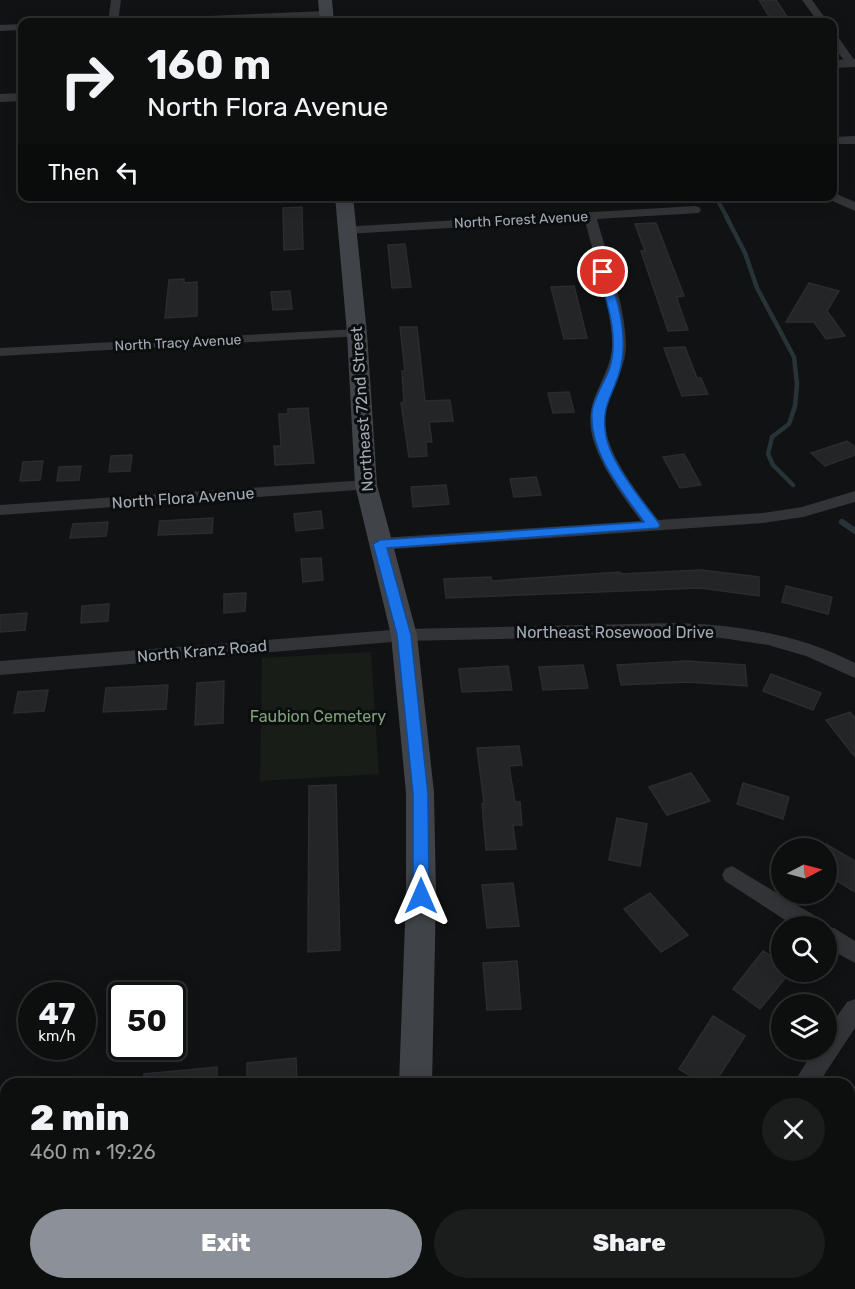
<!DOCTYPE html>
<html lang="en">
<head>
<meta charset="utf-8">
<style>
  body { margin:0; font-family:Rubik,sans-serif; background:#1b1c1c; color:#f1f3f6; height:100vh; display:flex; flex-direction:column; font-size:22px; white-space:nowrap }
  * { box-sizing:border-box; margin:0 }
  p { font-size:20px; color:#9a9c9e }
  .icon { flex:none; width:33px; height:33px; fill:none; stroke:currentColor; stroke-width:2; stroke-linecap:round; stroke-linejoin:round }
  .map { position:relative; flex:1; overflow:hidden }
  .drawer { position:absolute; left:0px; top:1078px; width:855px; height:212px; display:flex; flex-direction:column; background:#0d0e0e; border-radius:18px 18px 0 0; box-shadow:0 3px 15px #0003,0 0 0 2px #2d2e2e }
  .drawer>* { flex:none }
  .banner { position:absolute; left:18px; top:18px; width:819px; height:183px; border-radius:12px; box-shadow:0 3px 15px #0003,0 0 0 2px #2d2e2e; background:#0d0e0e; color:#f1f3f6; overflow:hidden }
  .needle { width:39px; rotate:84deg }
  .fabs { position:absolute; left:771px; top:838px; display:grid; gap:12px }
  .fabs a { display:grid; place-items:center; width:66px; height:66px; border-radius:50%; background:#0d0e0e; box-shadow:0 3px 15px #0003,0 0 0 2px #2d2e2e; font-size:30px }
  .speed { position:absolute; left:18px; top:982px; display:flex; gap:12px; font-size:30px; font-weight:700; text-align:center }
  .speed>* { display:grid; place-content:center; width:78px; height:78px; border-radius:50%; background:#0d0e0e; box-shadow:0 3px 15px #0003,0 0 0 2px #2d2e2e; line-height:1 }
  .speed small { font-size:15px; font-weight:400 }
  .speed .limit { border:3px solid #111; border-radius:9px; background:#fff; color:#111 }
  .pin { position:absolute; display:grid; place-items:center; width:51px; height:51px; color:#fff; margin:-26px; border:3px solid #fff; border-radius:50%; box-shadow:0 2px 6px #0007 }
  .me { position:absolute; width:66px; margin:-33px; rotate:0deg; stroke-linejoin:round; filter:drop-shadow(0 0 4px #0008) }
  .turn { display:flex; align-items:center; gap:21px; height:126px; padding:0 30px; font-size:27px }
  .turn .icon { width:78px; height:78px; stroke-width:2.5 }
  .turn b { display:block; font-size:42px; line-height:51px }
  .then { display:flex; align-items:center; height:57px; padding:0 30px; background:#0003; gap:12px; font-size:22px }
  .round { display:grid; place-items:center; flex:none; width:63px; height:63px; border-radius:32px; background:#1b1c1c }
  .summary { display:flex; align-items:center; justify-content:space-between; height:102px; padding:0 30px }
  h1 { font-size:36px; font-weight:800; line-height:45px }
  .action { display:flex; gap:12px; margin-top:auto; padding:12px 30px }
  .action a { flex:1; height:69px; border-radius:36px; background:#8c9099; color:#fff; font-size:24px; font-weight:800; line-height:69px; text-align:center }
  .action a+a { background:#1b1c1c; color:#f1f3f6 }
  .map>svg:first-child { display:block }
</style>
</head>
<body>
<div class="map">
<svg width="855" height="1289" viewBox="0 0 855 1289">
  <rect width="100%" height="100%" fill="#111213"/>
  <path fill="#181e17" d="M371,652l8,122 -119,7 2,-123z"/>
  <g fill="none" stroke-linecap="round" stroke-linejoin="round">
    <path stroke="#273337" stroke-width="4" d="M715,196l12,21"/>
    <path stroke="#273337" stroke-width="4.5" d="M726,216l19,37 12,35 37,69 3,27 -2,22 -6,18 -17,13 -4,17 5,11 20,20"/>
    <path stroke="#273337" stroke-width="6" d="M842,522l13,9"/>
  </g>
  <path fill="#242527" stroke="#2b2c2f" stroke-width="1.5" d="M759,0h17l14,21h-18z
    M302,207l1,42 -19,1 -1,-42z
    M656,223l28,73 -7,1 1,5 10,28 -20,1 -27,-80h4l-10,-27z
    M405,244l6,43 -19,1 -4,-43z
    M184,279v4l13,-1v34l-32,2 4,-38z
    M809,283l30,8 -12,20 18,25 -19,3 -12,-17h-28z
    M574,286l13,52 -23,1 -13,-52z
    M290,291l2,18 -19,1 -2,-18z
    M400,327h17l8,74 25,-1 3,21 -24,1 3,20h-6l1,14 -18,1 -8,-54 3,-1 -2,-31h3z
    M685,347l12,31h4l7,16 -26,2 -18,-48z
    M569,392l5,20 -21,1 -5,-20z
    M308,408l6,55 -39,2 -1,-19h7l-2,-32h9v-5z
    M847,441l8,6v8l-30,11 -14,-13z
    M684,454l17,31 -21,3 -17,-31z
    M132,455l-2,16 -21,1 2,-16z
    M43,461l-3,19 -20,1 3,-19z
    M81,466l-2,14 -22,1 2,-14z
    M536,477l5,18 -27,2 -4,-18z
    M446,485l3,19 -36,3 -2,-20z
    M321,511l2,17 -27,3 -2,-17z
    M213,518l-1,15 -54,2 2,-14z
    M108,522l-2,14 -36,2 3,-14z
    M321,558l2,22 -20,2 -2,-23z
    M701,570l58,7v19l-59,-8 -254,10 -2,-19 47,-2 1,4 128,-9 1,2z
    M786,586l46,11 -4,17 -46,-12z
    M246,593l-1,18 -21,2v-19z
    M109,604l-1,17 -27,2 1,-17z
    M27,613l-2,17 -25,2v-17z
    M687,661l58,4 2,21 -59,-4 -67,3 -4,-20z
    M583,665l5,23 -45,2 -4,-23z
    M508,666l4,24 -50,2 -3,-23z
    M771,674l50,19 -8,17 -50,-19z
    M224,681l-1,42 -28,2 2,-42z
    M168,685l-2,24 -63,3 3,-24z
    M48,690l-4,21 -30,2 4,-21z
    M850,712l5,6v39l-29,-37z
    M519,746l3,19 -13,1 6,36h5l2,23h-9l3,24 -30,1 -4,-46 2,-1 -7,-55z
    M691,773l19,28 -43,14 -18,-28z
    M743,783l46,14 -6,22 -46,-15z
    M336,785l4,165 -32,2 1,-166z
    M617,818l30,6 -7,42 -31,-6z
    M826,844l29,17v31l-29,-18z
    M513,883l6,43 -32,2 -5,-43z
    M650,893l38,42 -27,17 -37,-43z
    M763,951l19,12v9h8l-30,37 -27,-20z
    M517,961l4,48 -34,1 -4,-47z
    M713,1016l32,20 -31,48h-11l-24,-15z
    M296,1058l1,26h-50v-21z
    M217,1067v17h-73v-10z"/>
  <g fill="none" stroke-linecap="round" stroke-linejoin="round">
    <path fill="#323438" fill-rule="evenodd" d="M111,0h10l-3,22h-10z
      M802,0h10l16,22h-10z
      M326,11l5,3 -1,2 -132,6h-65l5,-3z
      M22,24v6l-22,1v-6z
      M832,33l4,1 19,27v5h-7l-16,-22z
      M855,136v8h-23v-7z
      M832,192l23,10v9l-27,-12 -2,-3h6z
      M695,206l4,1 2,3 -2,3 -102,6c10,37 29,89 29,126 0,24 -15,42 -20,65 -8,36 32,83 52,110l105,-7 39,-6 53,-16v11l-52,15 -40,6 -383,27 -6,-2 -2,-4 2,-4 6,-2 261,-17c-20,-27 -57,-75 -50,-110 4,-23 20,-41 21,-65 1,-35 -19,-91 -27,-126l-239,14 -6,-4 1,-3z
      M357,329l5,1 2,3 -2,3 -362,20v-8z
      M366,480l6,1 2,4 -2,4 -372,26v-10z
      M676,623c62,2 123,11 179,40v15l-49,-22 -38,-11 -46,-7 -46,-3 -272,6 -404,34v-14l404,-32z
      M732,866l90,54 2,6 10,2 21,13v22l-29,-16v-20h-30l-71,-46 -3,-6 3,-6z
      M855,999v29l-37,56h-25l21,-34h12v-18l21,-30z
      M6,1179v24l-6,1v-24z
      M849,1254h6v26h-6z"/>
    <path fill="#323438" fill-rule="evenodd" d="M855,59v8l-23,1v-8z
      M22,93v8l-22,1v-8z"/>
    <path fill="#404448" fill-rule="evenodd" d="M318,0h14l2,22h-14z
      M335,196h18l14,137 10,152 40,150 17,158 2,103 -4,188h-33l7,-188v-103l-15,-158 -36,-150 -8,-152z
      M403,1284h36v5h-36z"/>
  </g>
  <path fill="#1a73e8" stroke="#114b97" stroke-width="1.5" d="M603,268l5,4c10,30 20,62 13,94 -6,28 -21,38 -15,70 5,27 36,65 52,86l2,3 -2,3 -271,20 24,87 17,159 1,102 -2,5 -6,2 -5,-2 -3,-5v-102l-16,-159 -24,-91 7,-4 264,-18c-22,-31 -55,-69 -52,-110 1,-13 12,-29 17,-42 11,-32 -2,-68 -11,-98z"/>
  <g text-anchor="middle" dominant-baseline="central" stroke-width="6" stroke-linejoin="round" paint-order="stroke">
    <g font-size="14" fill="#a2abb5" stroke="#0c0d0e">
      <text transform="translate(521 220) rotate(-3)">North Forest Avenue</text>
      <text transform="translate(178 343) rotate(-3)">North Tracy Avenue</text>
    </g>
    <g font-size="16" fill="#a2abb5" stroke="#0c0d0e">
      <text transform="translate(362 409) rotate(-94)">Northeast 72nd Street</text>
      <text transform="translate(183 498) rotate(-4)">North Flora Avenue</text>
      <text x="615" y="632">Northeast Rosewood Drive</text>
      <text transform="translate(202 651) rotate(-5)">North Kranz Road</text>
    </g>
    <g font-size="16" fill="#7da178" stroke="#0c0d0e">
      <text x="318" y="716">Faubion Cemetery</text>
    </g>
  </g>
</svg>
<div class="fabs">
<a><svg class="needle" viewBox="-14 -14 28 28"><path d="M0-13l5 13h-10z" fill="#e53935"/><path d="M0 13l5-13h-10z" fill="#9a9c9e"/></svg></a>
<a><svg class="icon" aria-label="search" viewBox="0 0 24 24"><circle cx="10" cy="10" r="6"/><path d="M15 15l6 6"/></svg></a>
<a><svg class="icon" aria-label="layers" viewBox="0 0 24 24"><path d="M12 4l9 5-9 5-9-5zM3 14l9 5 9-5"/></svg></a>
</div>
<div class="speed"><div>47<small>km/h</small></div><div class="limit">50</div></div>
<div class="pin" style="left:603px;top:272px;background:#d93025"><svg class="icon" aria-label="arrive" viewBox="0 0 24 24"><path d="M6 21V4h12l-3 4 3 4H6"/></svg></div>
<svg class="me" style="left:421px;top:896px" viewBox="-20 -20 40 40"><path d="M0-17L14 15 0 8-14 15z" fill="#1a73e8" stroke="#fff" stroke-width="4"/></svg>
<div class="banner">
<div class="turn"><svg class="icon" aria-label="right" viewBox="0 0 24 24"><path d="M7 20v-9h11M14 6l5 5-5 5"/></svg><div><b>160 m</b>North Flora Avenue</div></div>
<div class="then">Then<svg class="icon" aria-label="left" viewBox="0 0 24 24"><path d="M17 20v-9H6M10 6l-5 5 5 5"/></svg></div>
</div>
<section class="drawer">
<div class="summary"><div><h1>2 min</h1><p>460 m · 19:26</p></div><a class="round"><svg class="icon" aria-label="close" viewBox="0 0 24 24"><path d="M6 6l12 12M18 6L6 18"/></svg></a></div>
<div class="action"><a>Exit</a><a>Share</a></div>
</section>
</div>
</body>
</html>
